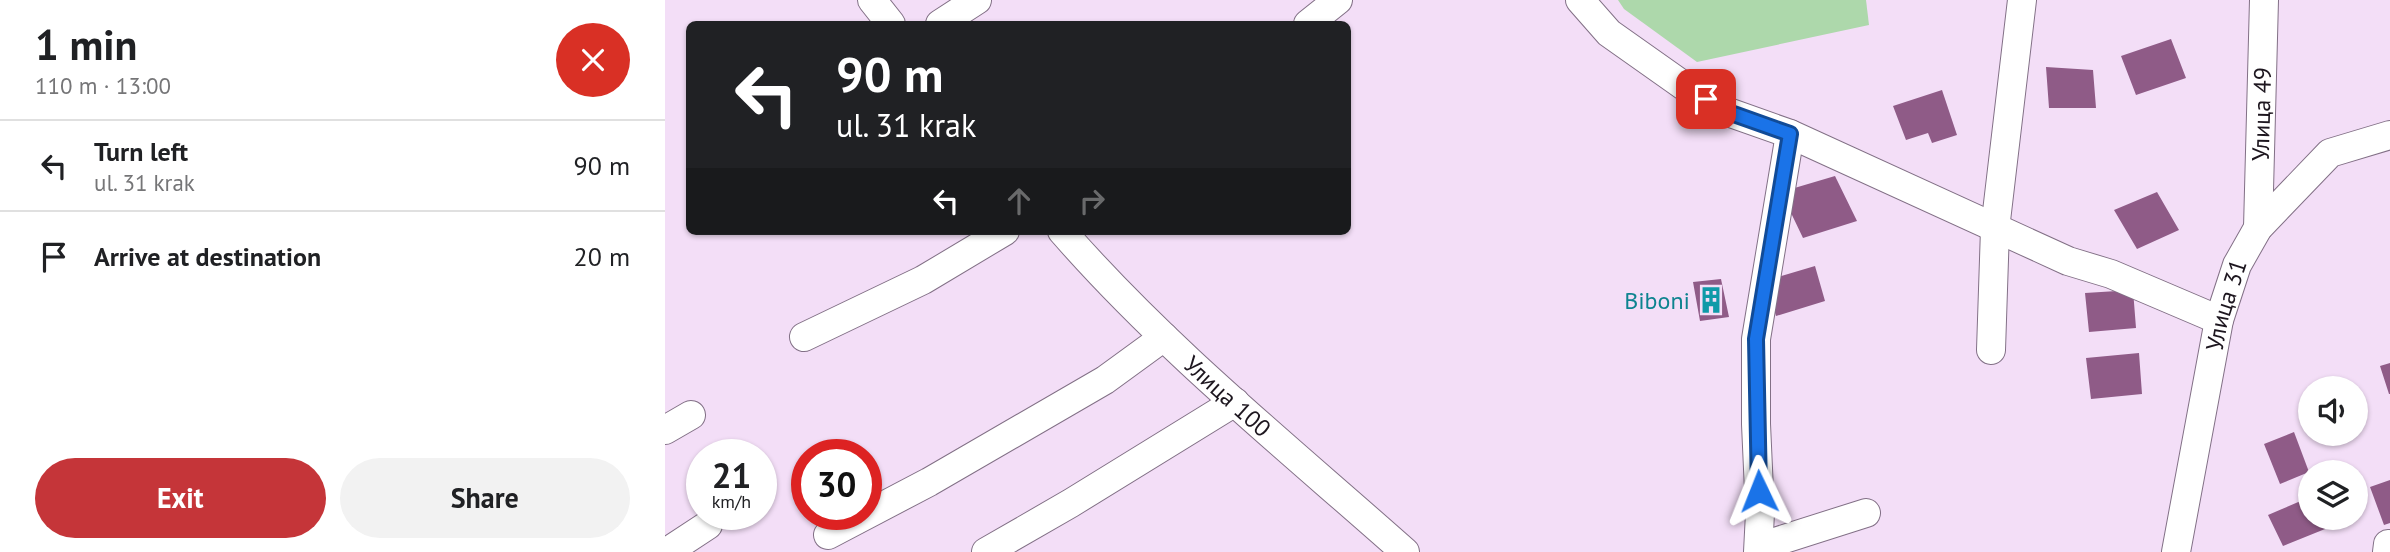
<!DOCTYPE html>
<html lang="en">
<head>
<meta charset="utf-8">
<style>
  body { margin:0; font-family:"PT Sans",sans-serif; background:#f2f2f2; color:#202124; height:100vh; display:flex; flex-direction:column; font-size:26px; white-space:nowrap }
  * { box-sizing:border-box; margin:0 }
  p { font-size:23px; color:#757577 }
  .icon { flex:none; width:38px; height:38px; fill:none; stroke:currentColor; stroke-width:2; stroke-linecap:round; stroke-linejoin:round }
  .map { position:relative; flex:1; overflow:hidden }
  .sheet { display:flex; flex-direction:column; background:#fff; width:665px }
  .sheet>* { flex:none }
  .guide { position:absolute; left:21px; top:21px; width:665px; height:214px; border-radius:10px; box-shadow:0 2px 5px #0004; background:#202124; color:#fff; overflow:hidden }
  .tools { position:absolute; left:1633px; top:376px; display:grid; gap:14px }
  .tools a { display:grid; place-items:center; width:70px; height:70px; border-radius:50%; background:#fff; box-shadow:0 2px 5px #0004; font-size:35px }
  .speed { position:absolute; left:21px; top:439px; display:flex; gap:14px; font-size:35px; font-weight:700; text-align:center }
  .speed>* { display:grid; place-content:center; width:91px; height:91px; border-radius:50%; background:#fff; box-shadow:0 2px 5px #0004; line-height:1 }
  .speed small { font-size:18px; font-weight:400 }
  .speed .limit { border:10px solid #d22; background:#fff; color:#111 }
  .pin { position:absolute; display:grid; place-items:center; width:60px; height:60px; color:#fff; margin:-30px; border-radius:14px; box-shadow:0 4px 10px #0006 }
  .me { position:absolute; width:77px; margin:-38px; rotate:358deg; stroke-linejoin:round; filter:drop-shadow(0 0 5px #0008) }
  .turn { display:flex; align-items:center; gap:24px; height:147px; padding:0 35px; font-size:32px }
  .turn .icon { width:91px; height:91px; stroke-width:2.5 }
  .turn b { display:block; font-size:49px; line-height:60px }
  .lanes { display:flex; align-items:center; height:66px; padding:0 35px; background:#0003; justify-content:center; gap:35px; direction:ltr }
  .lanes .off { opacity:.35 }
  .round { display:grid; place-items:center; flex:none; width:74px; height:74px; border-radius:37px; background:#f2f2f2 }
  .summary { display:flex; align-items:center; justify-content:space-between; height:119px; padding:0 35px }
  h1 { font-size:42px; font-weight:600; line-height:52px }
  .button { display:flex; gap:14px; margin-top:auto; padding:14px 35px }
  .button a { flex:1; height:80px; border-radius:42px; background:#c53539; color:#fff; font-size:28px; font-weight:600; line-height:80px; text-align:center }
  .button a+a { background:#f2f2f2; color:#202124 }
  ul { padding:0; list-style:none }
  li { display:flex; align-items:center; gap:21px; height:91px; padding:0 35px; border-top:2px solid #e0e0e0 }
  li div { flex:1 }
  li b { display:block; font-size:26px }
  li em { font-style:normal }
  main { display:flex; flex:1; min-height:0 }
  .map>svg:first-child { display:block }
</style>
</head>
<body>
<main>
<section class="sheet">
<div class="summary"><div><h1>1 min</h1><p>110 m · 13:00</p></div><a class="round" style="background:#d93025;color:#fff"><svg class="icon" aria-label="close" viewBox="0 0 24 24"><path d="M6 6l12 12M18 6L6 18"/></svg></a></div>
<ul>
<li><svg class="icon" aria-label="left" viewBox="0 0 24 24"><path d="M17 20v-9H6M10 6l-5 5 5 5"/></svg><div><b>Turn left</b><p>ul. 31 krak</p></div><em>90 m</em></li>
<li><svg class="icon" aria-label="arrive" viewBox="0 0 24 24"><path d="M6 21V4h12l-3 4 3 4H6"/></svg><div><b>Arrive at destination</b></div><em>20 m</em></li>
</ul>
<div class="button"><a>Exit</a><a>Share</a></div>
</section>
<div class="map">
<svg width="1725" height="552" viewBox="0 0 1725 552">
  <rect width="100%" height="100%" fill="#f3def7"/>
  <path fill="#add8ab" d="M953,0h248l3,25 -172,37 -73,-53z"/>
  <path fill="#8f5b87" d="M1506,39l15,39 -50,17 -15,-39z
    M1381,67l47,3 3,38h-47z
    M1277,90l15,45 -25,8 -4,-10 -22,7 -13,-34z
    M1170,176l22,45 -54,17 -22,-46z
    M1492,192l22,38 -42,19 -23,-39z
    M1150,266l10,35 -49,15 -11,-35z
    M1056,279l8,38 -29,4 -7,-39z
    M1468,290l3,38 -47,4 -4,-39z
    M1474,353l3,41 -51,5 -5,-41z
    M1725,363v31h-1l-9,-28z
    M1629,432l15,40 -29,12 -16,-40z
    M1725,480v43l-6,2 -14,-38z
    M1645,497v21h16l4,9 -47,19 -15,-31z"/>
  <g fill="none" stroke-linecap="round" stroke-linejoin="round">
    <defs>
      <g id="minor">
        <path d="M207,0l19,24"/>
        <path d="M915,0l29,33 75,53 44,26 62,22 278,127 43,13 108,46"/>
        <path d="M275,24l37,-24"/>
        <path d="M643,24l30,-24"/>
        <path id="s1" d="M1593,228l6,-228"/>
        <path id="s2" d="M397,231c103,118 226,217 343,321"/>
        <path d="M139,337l119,-57 82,-49"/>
        <path d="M1326,350l4,-121 27,-229"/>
        <path d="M0,430l26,-15"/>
        <path d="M163,535l101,-53 176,-102 59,-43"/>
        <path d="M1094,547l107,-34"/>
        <path d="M2,552l41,-27"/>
        <path d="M321,552l85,-49 164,-101"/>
        <path d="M1093,552l2,-39 -4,-89v-85l34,-205"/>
        <path id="s3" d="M1511,552l43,-232 18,-55 21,-37 72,-75 60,-18"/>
        <path d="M1722,552l1,-8"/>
      </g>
    </defs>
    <use href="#minor" stroke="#827086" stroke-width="30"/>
    <use href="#minor" stroke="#fff" stroke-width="28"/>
  </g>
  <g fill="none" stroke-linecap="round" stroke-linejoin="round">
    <defs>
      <path id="route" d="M1041,99l22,13 62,22 -34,205 3,152"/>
    </defs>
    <use href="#route" stroke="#114b97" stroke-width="18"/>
    <use href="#route" stroke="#1a73e8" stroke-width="12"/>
  </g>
  <defs>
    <symbol id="building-bare" viewBox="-9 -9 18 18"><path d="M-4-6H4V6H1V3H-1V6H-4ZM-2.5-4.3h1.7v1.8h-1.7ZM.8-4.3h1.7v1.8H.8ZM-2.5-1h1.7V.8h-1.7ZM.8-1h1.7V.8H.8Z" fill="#0f9aa8" stroke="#f3def7" stroke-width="2.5" paint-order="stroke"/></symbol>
  </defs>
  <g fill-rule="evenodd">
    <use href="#building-bare" x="1027" y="281" width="38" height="38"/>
  </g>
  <g text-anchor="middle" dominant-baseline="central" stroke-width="5" stroke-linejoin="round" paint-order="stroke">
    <g font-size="24" fill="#1d161f" stroke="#f3def7">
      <text stroke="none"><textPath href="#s1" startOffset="114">Улица 49</textPath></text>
      <text stroke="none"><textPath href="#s3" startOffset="252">Улица 31</textPath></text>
      <text stroke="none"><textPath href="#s2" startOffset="234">Улица 100</textPath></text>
    </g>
    <g font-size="24" fill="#0d838f" stroke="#f3def7" text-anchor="end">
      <text x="1025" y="300">Biboni</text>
    </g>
  </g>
</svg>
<div class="tools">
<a><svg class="icon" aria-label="sound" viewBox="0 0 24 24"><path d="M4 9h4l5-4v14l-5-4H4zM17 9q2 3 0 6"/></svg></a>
<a><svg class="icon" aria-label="layers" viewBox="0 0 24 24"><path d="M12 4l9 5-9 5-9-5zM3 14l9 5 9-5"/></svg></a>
</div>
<div class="speed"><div>21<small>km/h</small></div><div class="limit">30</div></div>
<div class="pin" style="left:1041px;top:99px;background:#d93025"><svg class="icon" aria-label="arrive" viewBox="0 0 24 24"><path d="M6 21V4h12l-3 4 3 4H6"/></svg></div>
<svg class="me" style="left:1094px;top:491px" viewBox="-20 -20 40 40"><path d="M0-17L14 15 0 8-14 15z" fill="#1a73e8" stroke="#fff" stroke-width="4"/></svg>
<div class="guide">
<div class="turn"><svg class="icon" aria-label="left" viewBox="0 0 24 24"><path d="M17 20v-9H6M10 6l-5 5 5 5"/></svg><div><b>90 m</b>ul. 31 krak</div></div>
<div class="lanes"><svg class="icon" aria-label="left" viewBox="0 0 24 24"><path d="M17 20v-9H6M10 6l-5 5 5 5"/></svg><svg class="icon off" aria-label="ahead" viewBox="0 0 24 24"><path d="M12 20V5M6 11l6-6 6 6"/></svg><svg class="icon off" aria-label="right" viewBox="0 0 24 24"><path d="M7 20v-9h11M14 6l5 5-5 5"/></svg></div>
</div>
</div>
</main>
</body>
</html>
